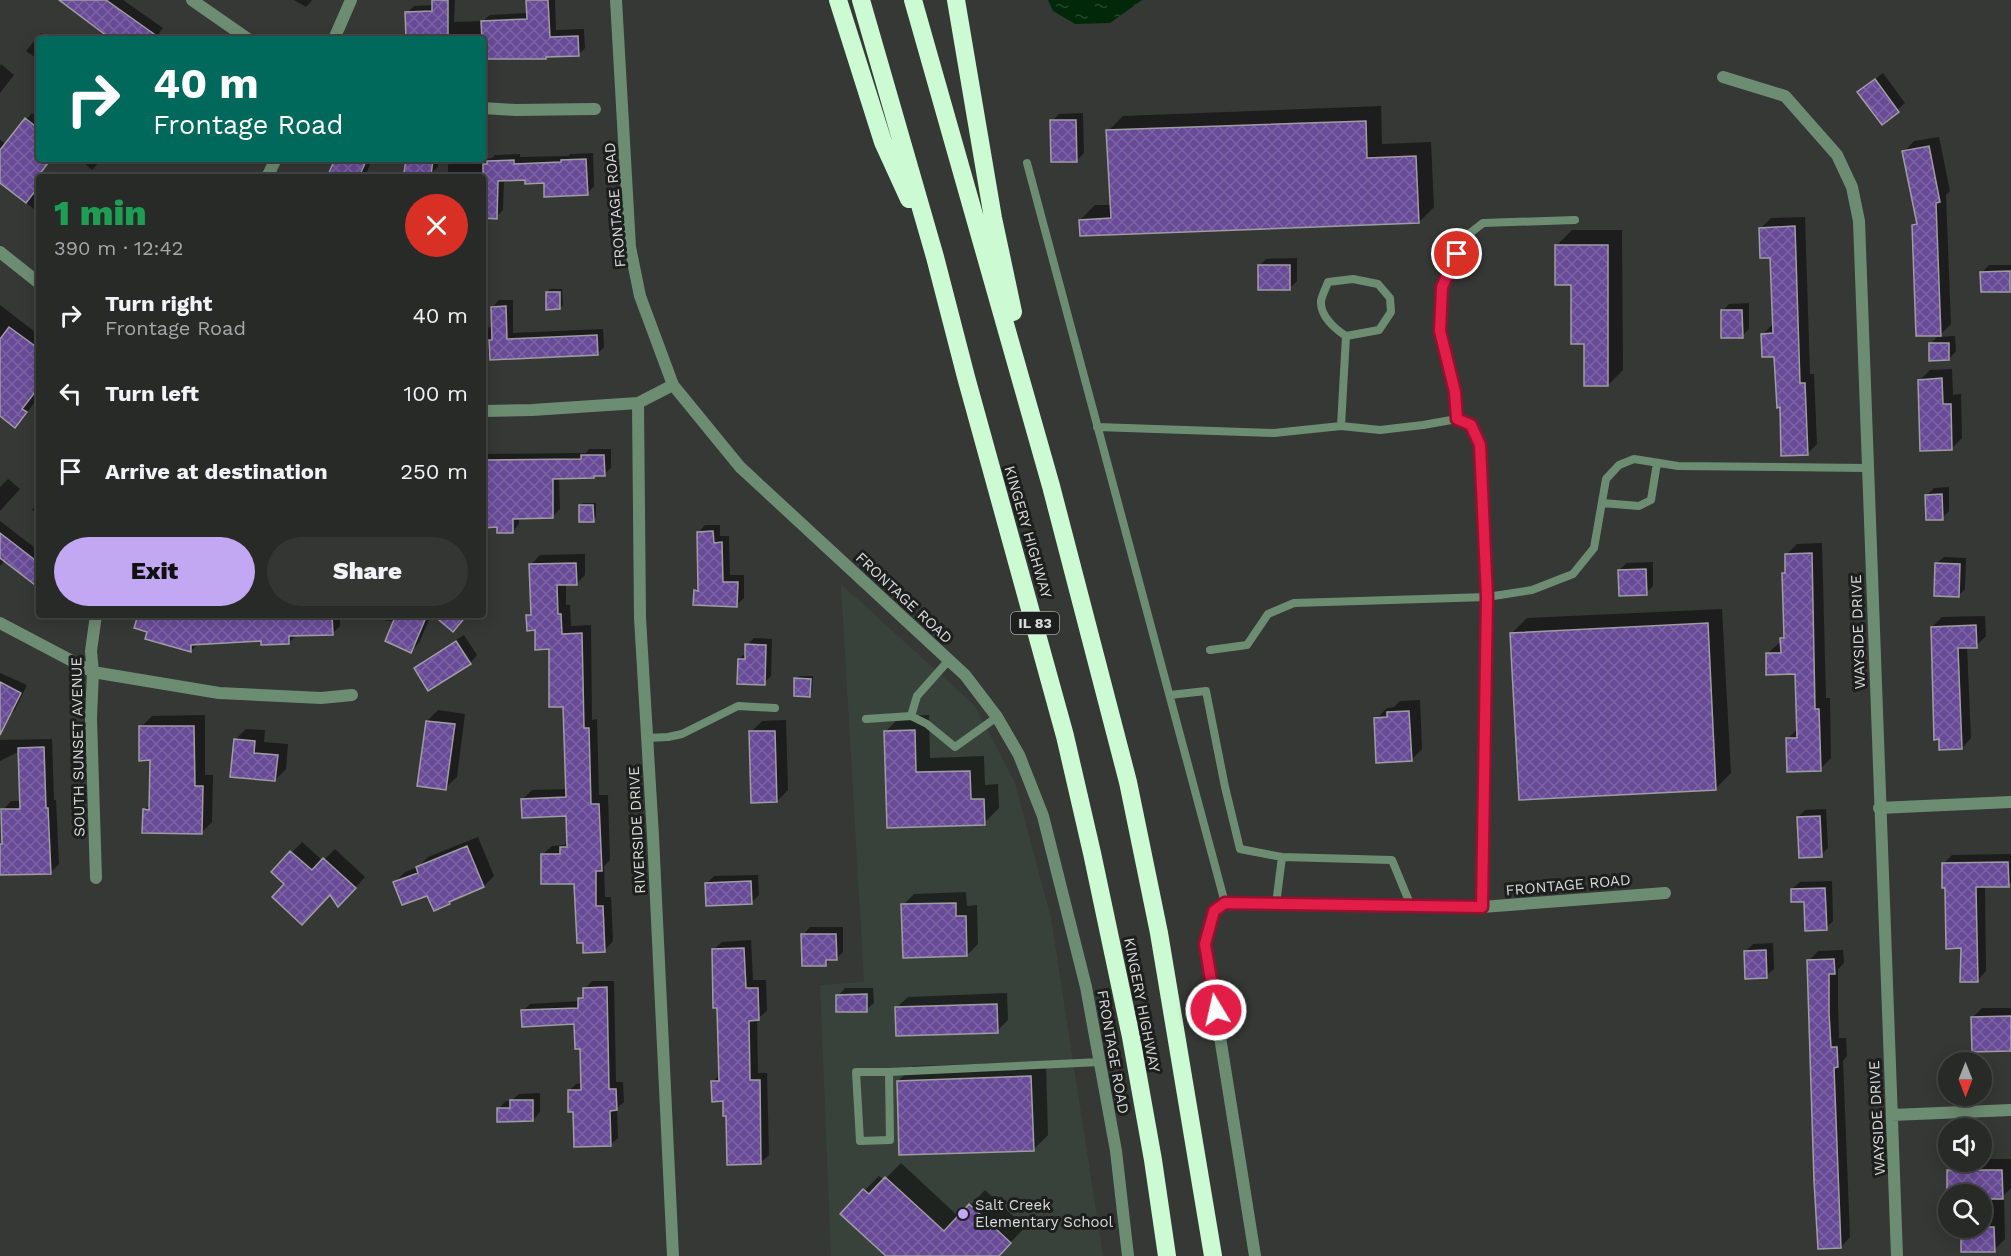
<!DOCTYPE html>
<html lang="en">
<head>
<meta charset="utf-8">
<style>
  body { margin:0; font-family:"Work Sans",sans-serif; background:#343634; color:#f1f3f6; height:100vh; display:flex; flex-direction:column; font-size:22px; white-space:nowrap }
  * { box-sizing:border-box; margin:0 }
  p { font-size:20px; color:#a5a7a8 }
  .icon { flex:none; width:33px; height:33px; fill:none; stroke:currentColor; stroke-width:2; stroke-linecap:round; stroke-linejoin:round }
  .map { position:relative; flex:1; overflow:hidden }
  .details { position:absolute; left:36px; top:174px; width:450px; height:444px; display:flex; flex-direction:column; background:#282a28; border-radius:6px; box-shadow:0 3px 15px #0003,0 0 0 2px #444645 }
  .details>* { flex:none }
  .guide { position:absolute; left:36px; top:36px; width:450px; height:126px; border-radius:6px; box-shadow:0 3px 15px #0003,0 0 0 2px #444645; background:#00695c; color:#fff; overflow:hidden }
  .needle { width:39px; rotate:180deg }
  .buttons { position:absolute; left:1938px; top:1052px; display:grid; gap:12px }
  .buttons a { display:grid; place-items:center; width:54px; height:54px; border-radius:50%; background:#282a28; box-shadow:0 3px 15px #0003,0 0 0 2px #444645; font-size:30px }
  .pin { position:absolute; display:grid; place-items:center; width:51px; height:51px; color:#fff; margin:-26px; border:3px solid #fff; border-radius:50%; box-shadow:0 2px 6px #0007 }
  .me { position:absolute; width:66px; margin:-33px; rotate:351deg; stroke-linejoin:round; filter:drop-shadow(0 0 4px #0008) }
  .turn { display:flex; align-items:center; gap:21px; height:126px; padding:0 18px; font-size:27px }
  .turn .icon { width:78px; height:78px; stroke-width:2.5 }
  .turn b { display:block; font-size:42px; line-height:51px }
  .round { display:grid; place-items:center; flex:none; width:63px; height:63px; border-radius:32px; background:#343634 }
  .summary { display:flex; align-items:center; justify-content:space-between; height:102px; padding:0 18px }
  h1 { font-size:36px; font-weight:800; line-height:45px; color:#1e9e55 }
  .cta { display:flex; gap:12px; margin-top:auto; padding:12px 18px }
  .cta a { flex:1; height:69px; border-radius:36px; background:#c2a8f3; color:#111; font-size:24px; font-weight:800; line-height:69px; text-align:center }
  .cta a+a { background:#343634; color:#f1f3f6 }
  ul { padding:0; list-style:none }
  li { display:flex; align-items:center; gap:18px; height:78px; padding:0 18px }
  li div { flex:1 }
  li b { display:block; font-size:22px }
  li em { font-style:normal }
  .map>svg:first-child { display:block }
</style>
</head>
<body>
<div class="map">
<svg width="2011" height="1256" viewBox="0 0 2011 1256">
  <defs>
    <pattern id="water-ripples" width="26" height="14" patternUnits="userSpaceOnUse" patternTransform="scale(1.5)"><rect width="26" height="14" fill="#002809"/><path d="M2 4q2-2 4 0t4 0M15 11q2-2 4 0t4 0" fill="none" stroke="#25472c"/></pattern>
    <pattern id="building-cross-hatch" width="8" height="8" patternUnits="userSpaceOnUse" patternTransform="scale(1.5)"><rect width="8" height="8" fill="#684b97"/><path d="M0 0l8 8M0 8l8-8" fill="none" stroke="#7d64a5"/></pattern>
  </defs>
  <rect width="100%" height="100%" fill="#353835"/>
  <path fill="#39423a" d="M841,584l134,122 40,77 36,135 52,338h-272l-11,-271 44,-3z"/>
  <path fill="url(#water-ripples)" d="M1048,0h94l-32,23 -35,1 -22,-13z"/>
  <path fill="#0007" d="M58,0h65l40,28 -4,5 8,6h-50z
    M294,0h18l-6,7z
    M434,0h21l-1,22 29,-1 7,-6 38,-2v-13h27l1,30 28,-1 1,19 -7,7h-30l-2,3 -63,-19h-75l-1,-26 7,-7 20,-1z
    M41,33l9,6h-11v21l-13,-9z
    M1,64l13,11 -14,18v-27z
    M1883,73l22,30 -23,20 -23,-31z
    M1381,106l1,38 49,-2 3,65 -15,15 -339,-2 15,-15h17l-4,-74 15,-15z
    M32,113l7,5v41h12l-10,13 6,4 -8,1v36l-39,-31v-42l6,4z
    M1083,113l1,40 -7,7 -25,-39 7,-7z
    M1939,137l11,54 -4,4 5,129 -13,13 17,-1 1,15 -7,8 -19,-15 10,-10 -27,-109 5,-4 -14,-69 10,-11z
    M593,153l1,33 -6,7 -43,-11 -19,-3h-22l-1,31 -7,7h-13v-40h-35v-12l6,-6h29l9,-1 3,-3 25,-1v3l48,-1 2,-2z
    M80,159h22l-10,11z
    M337,159h35l-7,18h-36z
    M407,159h31v8l-8,7z
    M136,173l5,4h-9z
    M1805,217l5,157h4l3,70 -10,10 -26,-48 -5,-51 -13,-21 10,-10 -1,-67 -11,-29 10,-10z
    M1572,230h50l1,140 -15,15 -22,-43 -13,-59 -16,-38z
    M1297,258v23l-7,7 -31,-22 7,-7z
    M1989,265h22l-1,25 -28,-18z
    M550,289h12l1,16 -3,3 -13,-15z
    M499,300h14v33l90,-4 1,18 -7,7 -114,-1v-25l10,-1v-20z
    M1749,303v26l-7,7 -20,-25 7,-7z
    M0,305l39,30v61l-16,22 -23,-41z
    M1952,369l1,26 8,-1 1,44 -10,10 -32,-68 10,-10z
    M589,449h22v19l-7,6 -8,1 -3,2 -34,1 1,31 -7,7 -34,1v7l-6,7 -15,-5h-15v-72l103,-1z
    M8,479l12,10 -20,22v-24z
    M1949,487v24l-7,7 -15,-23 7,-7z
    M39,501v14l-7,-5z
    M583,503h13v14l-3,3 -13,-14z
    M0,521l39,30v35l-34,-26 -5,6z
    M705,525h15v11h9l1,39h14v23l-8,7 -41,-14 5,-4 -2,-54z
    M1822,543l4,155h4l1,60 -11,11 -32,-30 10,-11 -2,-55 -29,-19 12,-11h3v-5l3,-3 -1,-62 2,-2v-16l11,-11z
    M585,554v21l-9,9h-10v21h4l1,21 20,-1 1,95 5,-1 2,76h9l2,65 -6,6 1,31h6l2,44 -9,10 -28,-69 -34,-27 10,-9 12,-1 4,-4v-26l-45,-16 9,-9 35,-1 -2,-83 -15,-58 -23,-32 5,-5 -1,-46 9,-10z
    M1944,557l22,1 -1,31 -7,7 -22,-32z
    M1653,562v24l-7,7 -27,-23 8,-7z
    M1722,609l9,164 -15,15 -204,-155 15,-15z
    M139,615h201v11l-8,8h-35l-8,9 -26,-3 -64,3 -8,8 -42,-20z
    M352,615h79l-12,28 -8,8 -16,-29z
    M1985,616l1,20 -10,10h-9l4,92 -9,10 -30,-121 10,-10z
    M464,635l13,20 -7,8 -54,5 7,-7z
    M754,638l18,1 -1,37 -7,7 -25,-24 8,-7v-7z
    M0,673l27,12 -12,25 -7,7 -8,-4z
    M799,676h14l-1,16 -3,3 -13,-16z
    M1420,700l2,49 -11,11 -35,-41 11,-11 7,-1 6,-6z
    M438,710l27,4 -8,63 -12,11 -18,-67z
    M205,715v60h8l-1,47 -11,11 -57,-23 6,-6 1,-45 -10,-32 11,-11z
    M929,715l1,43 54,-2 1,29 13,-1 1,24 -15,15 -96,3 -2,-95 15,-15z
    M786,720l2,70 -11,11 -26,-69 11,-11z
    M246,729l19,1 -1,12 24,2 -2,25 -11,11 -40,-40z
    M52,739l2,61h2l3,64 -9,9 -50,1v-31l4,-3 -1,-30 8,-9h10l-1,-50 -20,10v-21z
    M1826,809l2,39 -7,7 -23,-38 7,-7z
    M478,837l16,39 -10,10 -30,12 -5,5 -54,-21 10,-10 13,-5 10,-10z
    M302,842l21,19 12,-12 30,28 -16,18 -19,-2 -44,-9 -13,-12z
    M2011,854v28l-3,3 -23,1 1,85 -9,10 -14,-34 -17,-61 -3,-22 9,-9z
    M758,875l1,20 -8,8 -44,-20 7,-7z
    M1832,881l1,40 -7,7 -20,-28 -14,-11 8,-7z
    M966,892l1,14 10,-1 1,39 -11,11 -64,-50 11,-11z
    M810,927h33v25l-7,7h-5l-6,6 -22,-30z
    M751,940l2,40h13l1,31 -10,8 1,54h9l2,82 -9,8 -32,-48 -4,-15 -11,-18 7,-8 -1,-67 -6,-57 9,-8z
    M1773,943l1,26 -8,7 -20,-25 7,-7z
    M1843,950l1,13 -6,6v34l1,35h7l1,18 -4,5 7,176 -9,10 -32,-286 9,-10z
    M592,981h22l2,101h7l1,20 -7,6 1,30 -8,7 -35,-35 -6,-19 7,-7 7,-1 -1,-35 -6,-25 -53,-12 7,-7 50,-3v-2l5,-6v-4z
    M845,988h28l1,15 -8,7 -28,-14z
    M1007,993l1,27 -11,11 -101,-23 12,-11z
    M1982,1008h29v41l-39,-31z
    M1046,1062l2,73 -15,15 -135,-69 15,-15z
    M540,1093v19l-7,8 -35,-11 8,-8h5l8,-7z
    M1982,1159h29v29l-7,7 1,44 -11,11 -32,-19h-8v-4h28v-33h-34v4v-27l10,-10h24z
    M901,1163l58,54 26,-27 40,37 -26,28 2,1h-113l-23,-66 14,-14 5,4z"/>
  <path fill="url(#building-cross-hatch)" stroke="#9f9da3" stroke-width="1.5" d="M59,0h47l55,39h-50z
    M432,0h16v39h-42l-1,-27 27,-1z
    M526,0h22l2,37 28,-1 1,20 -33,1v2h-63l-2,-38 46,-2z
    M1875,79l24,33 -17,13 -25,-33z
    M25,118l14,11v30h12l-12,16v11l-13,17 -26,-20v-33z
    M1050,120h26l1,42h-26z
    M1366,121l1,37 49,-2 3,67 -339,13 -1,-16 32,-2 -5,-88z
    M1929,146l11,56 -4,1 5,133h-25l-4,-111 5,-1 -15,-73z
    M335,159h32l-8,18h-32z
    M406,159h27l-2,17 -27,-3z
    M586,159l2,36 -44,2v-14l-19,1v-4l-27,1 -1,38 -14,-1v-54h4v-3l27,-1v4l47,-2v-2z
    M1795,226l5,157h5l3,72 -27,1 -1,-49 -3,1 -3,-51h-12l-1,-23 12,-1 -3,-75h-10l-1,-30z
    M1555,245h53v141h-24v-42h-13v-59h-16z
    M1258,265h32v25h-32z
    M2010,271v21h-29l-1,-20z
    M546,292h14v17l-14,1z
    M506,306l1,33 90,-4 1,20 -108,5 -1,-20h3l-1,-33z
    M1721,310h21l1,28h-22z
    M9,327l30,22v38l-17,22 5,3 -12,16 -15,-12v-77z
    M1929,343h20v17l-20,1z
    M1942,378l1,26h8l1,46 -32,1 -2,-71z
    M581,455h23l1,21h-11v2l-41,1v39l-40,1v14h-16v-6l-14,1v-68l98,-1z
    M1942,494l1,26h-17l-1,-25z
    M579,505h14l1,17h-15z
    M713,531l1,12 8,-1 1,40h15l-1,25 -44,-2 1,-15 4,1 -1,-59z
    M0,533l39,30v25l-39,-30z
    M1812,553l3,156h4l2,62 -34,1 -1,-34h11l-2,-64 -29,1v-22h15l-1,-15h4l-2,-65h3v-19z
    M576,563l1,22h-20l1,29h3l1,20 20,-1 2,95h5l2,76h8l3,67h-6v35h7l2,46 -22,1v-10h-6l-3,-59h-33v-30h19v-7h7l-1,-31 -44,2 -1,-19 45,-2 -3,-90h-14v-58l-14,1v-20l-8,1 -1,-16h5l-2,-51z
    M1935,563l25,1 -1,33 -25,-1z
    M1646,569l1,26 -28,1 -1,-26z
    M138,615h194l1,20 -44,1v8l-28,1v-4l-70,4v7l-46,-13 2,-7 -13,-4z
    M396,615h31l-16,38 -26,-12z
    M433,615h34l-14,17z
    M1708,623l8,167 -197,10 -9,-167z
    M1976,625l1,23h-19l4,101 -23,1v-11l-5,1 -3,-113z
    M456,641l15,23 -43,27 -14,-23z
    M745,644l21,1 -1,40 -28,-1 1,-25h7z
    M794,678l17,1 -1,18 -16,-1z
    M0,682l21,11 -21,42z
    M1409,711l3,50 -36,2 -2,-45 13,-1v-5z
    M426,721l29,3 -9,66 -29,-4z
    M139,726h55l1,60h8l-1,48 -60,-1 1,-24 6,1 1,-50 -11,1z
    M915,730l1,42 54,-1 1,28h13l1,26 -98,3 -3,-97z
    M749,731h26l2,71 -26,1z
    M234,739l21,2 -1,12 24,2 -3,26 -45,-4z
    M44,747l2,61h2l3,66 -51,1v-31h2l-1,-35h19l-2,-61z
    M1820,816l2,41 -23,1 -2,-41z
    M467,846l17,41 -35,15 1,2 -16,7 -7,-15 -25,9 -9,-23 25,-9 -2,-6z
    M290,851l22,19 11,-12 33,30 -18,19 -8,-12 -28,30 -30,-28 12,-13 -13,-12z
    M2008,862l1,25h-33l2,95h-18l1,-34 -15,1 -1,-61h-3v-25z
    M751,881l1,23 -46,2 -1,-23z
    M1825,888l2,42 -22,1 -1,-29h-13v-13z
    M956,903v13h10l1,40 -64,2 -2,-54z
    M801,934h35l1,26h-11v6h-24z
    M744,948l2,40h12l1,32 -10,1 1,59h10l1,84 -34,1 -1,-49h-3v-15l-11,1 -1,-21h8l-2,-73h-4l-1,-59z
    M1766,950l1,28 -22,1 -1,-28z
    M1834,959l1,15h-6v39l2,34h6l1,20 -4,1 7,180 -23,1 -4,-68 -7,-221z
    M607,987l2,102h7l1,21 -7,1 1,35 -37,1 -1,-35h-5v-22h13l-1,-41h-5l-1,-25 -52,3 -1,-17 57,-2v-10h5v-10z
    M867,994v18h-31v-17z
    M997,1004l1,29 -102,3 -1,-29z
    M2011,1016v35l-39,1 -1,-35z
    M1031,1076l3,75 -135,4 -2,-74z
    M510,1100h23v21l-36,1v-14h13z
    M1947,1170h55l1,29h-21v-5h-35z
    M885,1177l59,54 25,-27 42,39 -12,13h-113l-46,-42 23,-25 6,5z
    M1961,1227h33l1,25h-34z"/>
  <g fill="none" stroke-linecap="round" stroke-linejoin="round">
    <path stroke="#6d8d72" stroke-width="8" d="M1027,163l198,740
      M1457,419l-2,-27 -15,-61 2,-44 23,-50 18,-14 92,-3
      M1341,426l39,4 43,-5 34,-6 14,6 9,20 7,152
      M1097,427l177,6 67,-7 5,-90c-11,-7 -26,-20 -25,-35 1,-6 5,-13 7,-19l25,-3 25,5 12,14 1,14 -12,18 -33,6
      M1602,503l37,3 12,-6 6,-37
      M1210,650l37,-5 21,-31 26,-11 193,-6 45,-7 41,-16 21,-26 12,-69 13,-14 15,-6 44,7 189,2
      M1170,695l36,-4 19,96 15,62 42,8 110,3 19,46
      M911,716l6,-20 32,-36
      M866,719l45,-3 16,8 28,23 42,-30
      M647,738l21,-1 14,-3 56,-28 37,2
      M1276,904l6,-47
      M889,1072h-33l4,69 30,-1 -1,-68 211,-10"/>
    <path stroke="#6d8d72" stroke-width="12" d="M192,0l56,39
      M616,0l14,247 10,49 33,89 67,82 225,208 32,42 22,38 24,61 43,171 30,164 12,105
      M334,39l17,-39
      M1723,77l62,19 52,59 15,32 7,34 38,1035
      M483,108l32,2 80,-1
      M267,177l9,-18
      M0,252l39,31
      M638,403l2,215 13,218 20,420
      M483,411l49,-1 106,-7 35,-18
      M0,623l93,49 126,21 102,5 31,-3
      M1879,808l132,-6
      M96,878l-5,-160 2,-46 -2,-21 5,-36
      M1482,907l5,-310
      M1892,1115l119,-5
      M1255,1256l-50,-313 9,-32 11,-8 257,4 183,-14"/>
    <path stroke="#ccfbd3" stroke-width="18" d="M838,0l45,142 26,57
      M861,0l74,257 31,120 99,359 27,117 39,184 22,123 14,96
      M913,0l138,486 77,296 31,151 54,323
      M956,0l37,218 20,94"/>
  </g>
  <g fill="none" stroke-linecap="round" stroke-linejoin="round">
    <defs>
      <path id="route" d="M1216,1010l-11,-66 9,-33 11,-8 257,4 5,-310 -7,-152 -9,-20 -14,-6 -2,-27 -15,-61 2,-44 15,-33"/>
    </defs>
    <use href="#route" stroke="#92132f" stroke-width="15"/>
    <use href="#route" stroke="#e11d48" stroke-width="10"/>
  </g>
  <circle fill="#c2a8f3" stroke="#1d1f1e" stroke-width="2" cx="963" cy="1214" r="6"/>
  <g text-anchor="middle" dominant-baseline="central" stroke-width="6" stroke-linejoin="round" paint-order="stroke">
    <rect fill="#1d1f1e" stroke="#a1a3a1" stroke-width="1.5" x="1011" y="612" width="48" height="22" rx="4.5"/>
    <g font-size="14" font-weight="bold" fill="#d9dbd9">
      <text x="1035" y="623">IL 83</text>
    </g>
    <g font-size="15" fill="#d9dbd9" stroke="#1d1f1e">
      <text transform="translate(615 205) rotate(-95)">FRONTAGE ROAD</text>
      <text transform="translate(1028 532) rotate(74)">KINGERY HIGHWAY</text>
      <text transform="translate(904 598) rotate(43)">FRONTAGE ROAD</text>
      <text transform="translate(1858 632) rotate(-92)">WAYSIDE DRIVE</text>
      <text transform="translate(78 747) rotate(-91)">SOUTH SUNSET AVENUE</text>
      <text transform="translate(637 830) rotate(-93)">RIVERSIDE DRIVE</text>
      <text transform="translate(1568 885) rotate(-5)">FRONTAGE ROAD</text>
      <text transform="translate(1142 1005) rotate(79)">KINGERY HIGHWAY</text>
      <text transform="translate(1113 1052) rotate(80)">FRONTAGE ROAD</text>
      <text transform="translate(1877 1118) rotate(-93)">WAYSIDE DRIVE</text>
    </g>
    <g font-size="15" fill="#d9dbd9" stroke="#1d1f1e" text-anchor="start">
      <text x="975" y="1205">Salt Creek<tspan x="975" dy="17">Elementary School</tspan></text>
    </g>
  </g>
</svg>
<div class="buttons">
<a><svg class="needle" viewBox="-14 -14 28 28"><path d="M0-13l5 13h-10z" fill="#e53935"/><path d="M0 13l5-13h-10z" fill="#a5a7a8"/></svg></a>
<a><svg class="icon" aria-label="sound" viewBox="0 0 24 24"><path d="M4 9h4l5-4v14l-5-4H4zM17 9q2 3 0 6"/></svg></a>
<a><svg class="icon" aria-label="search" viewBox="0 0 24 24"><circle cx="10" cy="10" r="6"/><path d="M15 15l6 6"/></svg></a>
</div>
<div class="pin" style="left:1457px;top:254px;background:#d93025"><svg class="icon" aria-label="arrive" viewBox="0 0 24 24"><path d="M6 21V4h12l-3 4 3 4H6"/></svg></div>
<svg class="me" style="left:1216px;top:1010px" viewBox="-20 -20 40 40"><circle r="17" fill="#e11d48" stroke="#fff" stroke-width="3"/><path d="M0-11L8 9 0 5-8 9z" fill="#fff"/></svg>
<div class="guide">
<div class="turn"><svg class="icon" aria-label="right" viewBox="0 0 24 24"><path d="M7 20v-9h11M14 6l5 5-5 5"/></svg><div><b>40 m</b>Frontage Road</div></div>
</div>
<section class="details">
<div class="summary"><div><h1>1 min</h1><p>390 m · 12:42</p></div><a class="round" style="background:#d93025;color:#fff"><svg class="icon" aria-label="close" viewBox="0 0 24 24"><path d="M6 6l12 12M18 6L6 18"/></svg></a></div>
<ul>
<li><svg class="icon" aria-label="right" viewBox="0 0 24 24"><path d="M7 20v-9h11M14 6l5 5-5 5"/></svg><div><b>Turn right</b><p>Frontage Road</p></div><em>40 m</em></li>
<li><svg class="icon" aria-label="left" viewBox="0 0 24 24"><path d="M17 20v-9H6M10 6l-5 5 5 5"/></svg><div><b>Turn left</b></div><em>100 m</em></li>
<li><svg class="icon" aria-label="arrive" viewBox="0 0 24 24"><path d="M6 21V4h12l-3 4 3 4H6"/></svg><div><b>Arrive at destination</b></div><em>250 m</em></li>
</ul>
<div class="cta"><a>Exit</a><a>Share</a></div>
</section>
</div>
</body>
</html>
